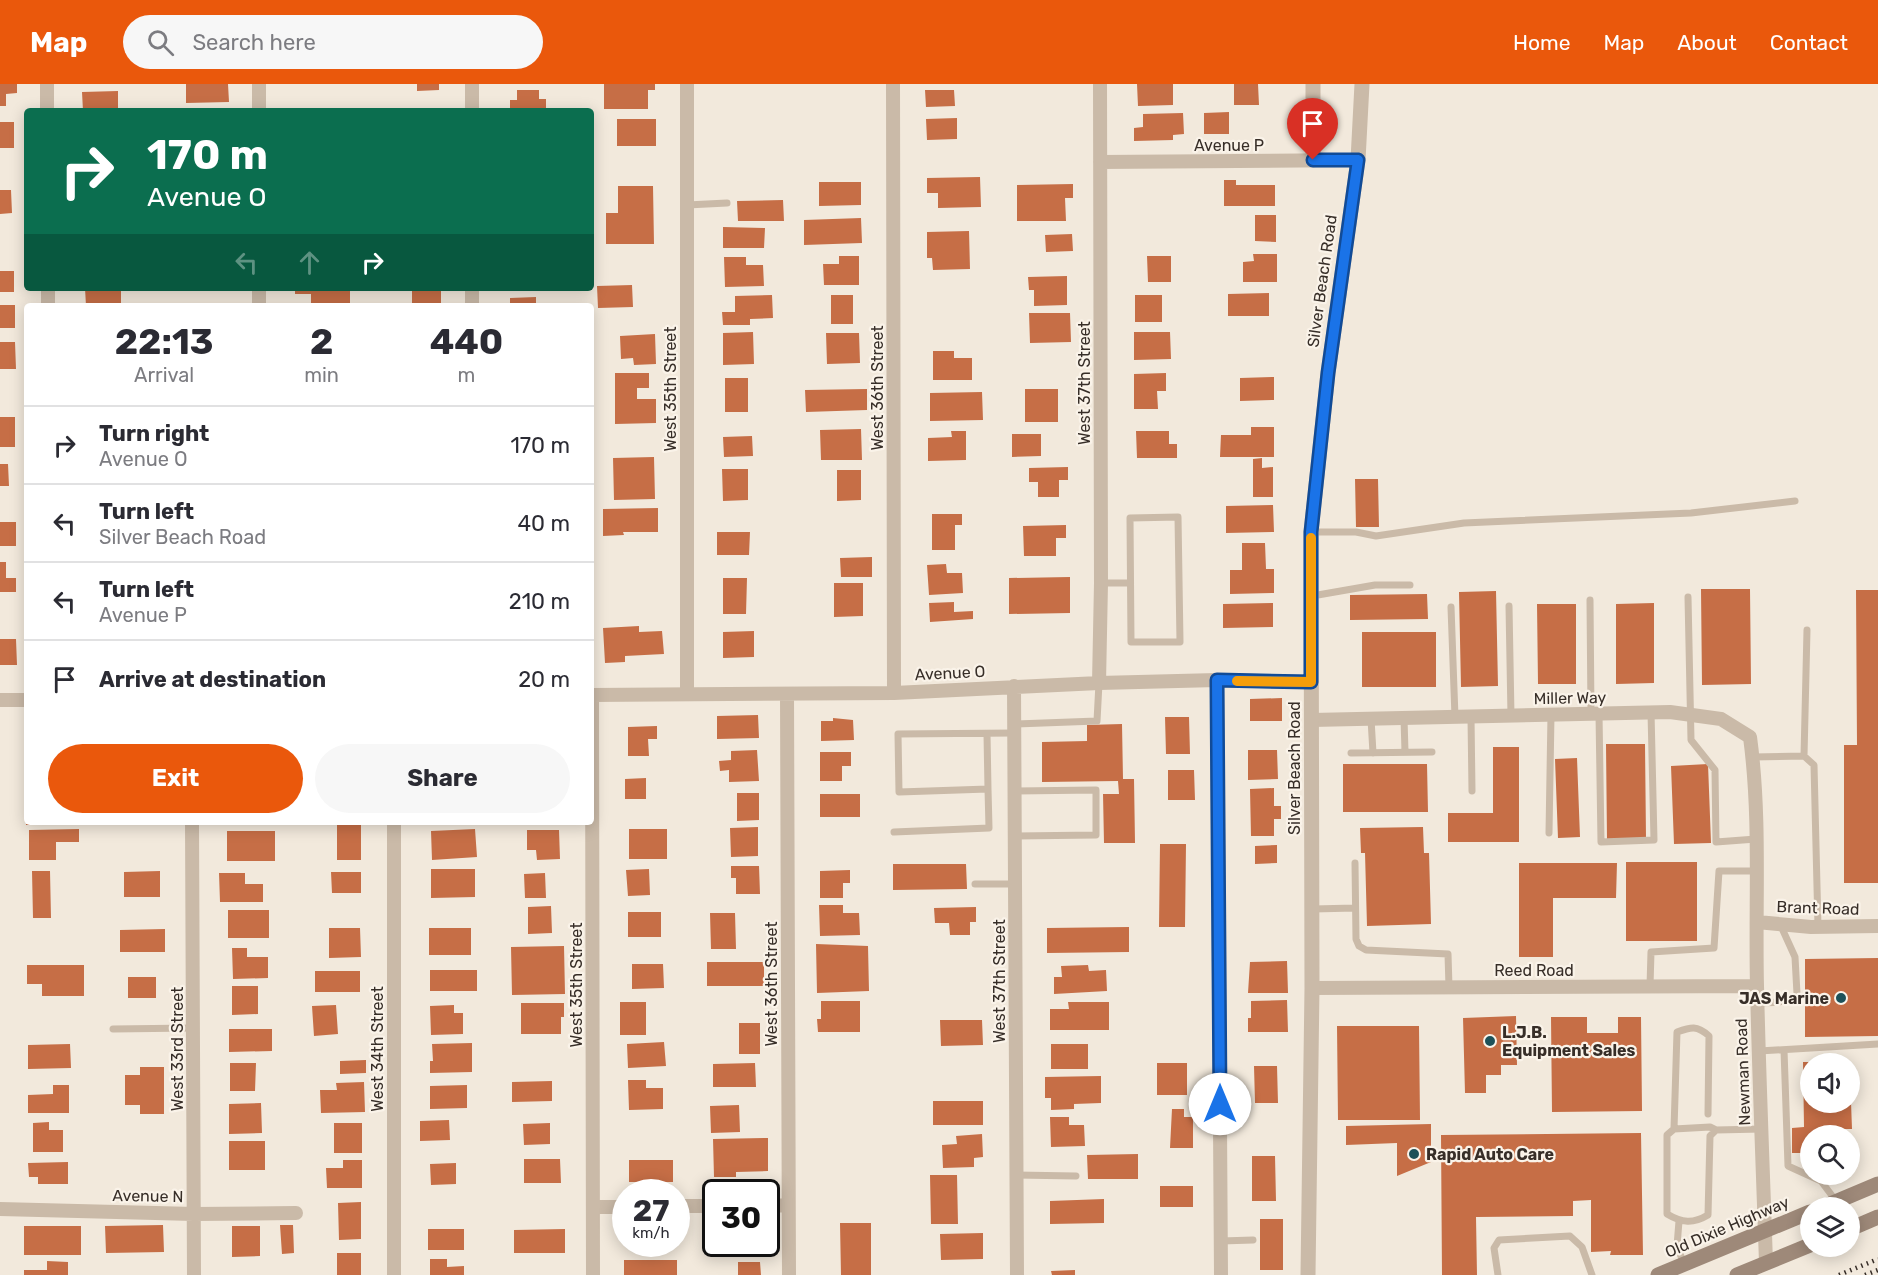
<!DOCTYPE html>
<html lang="en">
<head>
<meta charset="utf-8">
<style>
  body { margin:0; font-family:Rubik,sans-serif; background:#f7f7f7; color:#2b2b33; height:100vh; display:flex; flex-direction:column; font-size:22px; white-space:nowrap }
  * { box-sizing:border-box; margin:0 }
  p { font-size:20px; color:#7c7c81 }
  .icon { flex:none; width:33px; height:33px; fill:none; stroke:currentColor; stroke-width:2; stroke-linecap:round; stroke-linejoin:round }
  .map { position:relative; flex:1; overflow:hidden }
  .drawer { position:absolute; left:24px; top:219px; width:570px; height:522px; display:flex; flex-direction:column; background:#fff; border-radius:6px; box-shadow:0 3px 15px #0003 }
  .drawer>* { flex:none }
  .banner { position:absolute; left:24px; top:24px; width:570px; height:183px; border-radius:6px; box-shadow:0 3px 15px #0003; background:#0b6e4f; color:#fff; overflow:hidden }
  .buttons { position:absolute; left:1800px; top:969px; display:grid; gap:12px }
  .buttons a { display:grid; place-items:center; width:60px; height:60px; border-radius:50%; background:#fff; box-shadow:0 3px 15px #0003; font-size:30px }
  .speed { position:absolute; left:612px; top:1095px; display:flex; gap:12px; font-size:30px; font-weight:700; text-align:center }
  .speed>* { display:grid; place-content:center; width:78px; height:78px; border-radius:50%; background:#fff; box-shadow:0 3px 15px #0003; line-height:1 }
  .speed small { font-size:15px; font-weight:400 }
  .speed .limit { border:3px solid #111; border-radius:9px; background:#fff; color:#111 }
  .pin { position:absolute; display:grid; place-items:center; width:51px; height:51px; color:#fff; margin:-62px -26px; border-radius:50% 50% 50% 0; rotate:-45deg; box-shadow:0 0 6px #0007 }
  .pin .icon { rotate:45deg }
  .me { position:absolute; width:66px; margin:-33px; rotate:0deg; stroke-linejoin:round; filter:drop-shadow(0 0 4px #0008) }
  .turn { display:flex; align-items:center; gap:21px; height:126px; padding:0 24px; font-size:27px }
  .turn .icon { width:78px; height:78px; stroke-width:2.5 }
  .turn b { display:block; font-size:42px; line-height:51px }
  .lanes { display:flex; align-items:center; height:57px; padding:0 24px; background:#0003; justify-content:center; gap:30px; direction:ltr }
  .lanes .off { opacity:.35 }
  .eta { display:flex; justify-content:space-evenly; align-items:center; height:102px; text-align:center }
  .eta b { font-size:36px; font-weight:700; line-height:42px }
  .cta { display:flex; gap:12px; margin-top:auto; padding:12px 24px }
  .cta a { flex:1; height:69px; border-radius:36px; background:#ea580c; color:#fff; font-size:24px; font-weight:700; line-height:69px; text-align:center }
  .cta a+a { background:#f7f7f7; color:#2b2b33 }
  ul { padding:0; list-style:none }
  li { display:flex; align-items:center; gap:18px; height:78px; padding:0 24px; border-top:2px solid #e1e1e2 }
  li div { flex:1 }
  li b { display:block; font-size:22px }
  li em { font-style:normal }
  header { display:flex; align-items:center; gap:36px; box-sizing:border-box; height:84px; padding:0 30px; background:#ea580c; color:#fff }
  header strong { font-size:28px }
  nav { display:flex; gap:33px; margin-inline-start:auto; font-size:21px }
  .search { width:420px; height:54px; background:#f7f7f7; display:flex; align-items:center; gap:15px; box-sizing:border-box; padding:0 21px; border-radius:33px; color:#7c7c81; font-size:22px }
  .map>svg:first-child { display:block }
</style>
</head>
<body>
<header>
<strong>Map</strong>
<div class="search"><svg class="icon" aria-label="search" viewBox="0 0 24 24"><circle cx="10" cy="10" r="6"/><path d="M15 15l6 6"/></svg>Search here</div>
<nav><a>Home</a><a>Map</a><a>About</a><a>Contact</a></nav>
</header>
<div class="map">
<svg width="1878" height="1191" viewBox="0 0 1878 1191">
  <rect width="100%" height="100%" fill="#f2e9dc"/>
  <path fill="#c66e46" d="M0,0h17v9l-11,1v12h-6z
    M186,0h42l1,18 -43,1z
    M417,0h22v6l-22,1z
    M604,0h51v6h-7v19h-44z
    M1137,0h36v21l-35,1z
    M1234,0h24l1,21h-25z
    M517,6h22v9h7v12h-36v-11h7z
    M925,6h29l1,16 -29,1z
    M118,7v20h-35l-1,-19z
    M295,24h42v3h-42z
    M1229,28v22h-25v-21z
    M1183,29l1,21 -11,1v5l-39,1v-13l9,-1v-13z
    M957,34v21l-30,1 -1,-21z
    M617,35h39v27h-39z
    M0,38h14v26h-14z
    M980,93l1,30 -43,1v-15h-11v-15z
    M1224,96h12v5h39v21h-51z
    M819,98h42v23l-42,1z
    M1073,100v14h-8l1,23h-49v-36z
    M618,102h35l1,58h-48v-31h12z
    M0,106h11l1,23 -12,1z
    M783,116l1,21h-46l-1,-20z
    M1255,131h21v27l-21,-1z
    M861,134l1,25 -58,2v-25z
    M723,143l42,1 -1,20h-41z
    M969,147l1,38 -37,1 -1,-12h-5v-26z
    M1072,150l1,17 -27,1 -1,-17z
    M1253,170h24v28h-34v-20l11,-1z
    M839,172h20v29h-35l-1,-21h16z
    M1147,172h24v26h-23z
    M724,173h22v8h17l1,21 -39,1z
    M0,187h14v21h-14z
    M1067,192v29l-33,1v-16h-5l-1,-13z
    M632,201l1,22 -35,1 -1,-22z
    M85,204h36v18h-35z
    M295,204h55v18h-39v-12h-16z
    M412,204h29v18h-29z
    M1269,209v23h-41v-22z
    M772,211l1,23 -23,1v6h-27l-1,-13h13v-16z
    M831,211h22v29h-22z
    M1135,211h27v27h-27z
    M536,213v9h-26v-8z
    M0,221h15v23h-15z
    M1029,229h41l1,29 -41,1z
    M753,248l1,32 -31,1v-32z
    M1134,248h36l1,27 -37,1z
    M826,249h33l1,30 -33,1z
    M655,250l1,30 -22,1 -1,-7 -12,1 -1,-23z
    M0,258h15l1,27h-16z
    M933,267h21v7h18v22h-39z
    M615,289h34v15h-12v11h19v24l-41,1z
    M1166,289v18h-9l1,18h-24v-35z
    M1274,293v23l-34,1v-23z
    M725,294h23v34h-23z
    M867,305v21l-61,2 -1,-22z
    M1025,305h33v33h-33z
    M982,308l1,28 -53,1v-28z
    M0,333h15v30h-15z
    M1251,343h23v30h-54l1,-22h30z
    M861,345l1,31h-41l-1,-30z
    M951,347h15v29l-38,1v-23l24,-1z
    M1136,347h33v13h8v14h-40z
    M1012,350h29v22l-29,1z
    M752,352l1,20 -29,1 -1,-20z
    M654,373l1,42 -41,1 -1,-42z
    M1262,374v10l11,-1v30h-20v-38z
    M0,380h8l1,22h-9z
    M1068,383v13h-9v17h-21v-15h-9v-14z
    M722,385h26v31l-25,1z
    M837,386h24v30l-24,1z
    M1355,395h23l1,48h-23z
    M1273,421l1,27 -48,1v-27z
    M658,424v24h-35l1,3 -21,1v-27z
    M932,430h30v11h-7v25h-23z
    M0,438h16v24h-16z
    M1066,441v13h-10v18h-32l-1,-30z
    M717,448h33l-1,23h-32z
    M1242,459h23l1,26h8v24l-44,1v-24h12z
    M872,473v20h-31l-1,-19z
    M0,478h6v16h10v14h-16z
    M946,480l1,9h15l1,20 -34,2 -2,-30z
    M1070,493v36l-61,1v-36z
    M723,494h24l-1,36h-23z
    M834,499h29v33l-29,1z
    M1701,505h49l1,95 -49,1z
    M1856,506h22v293h-34v-138h13z
    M1496,507l2,95 -37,1 -2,-95z
    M1427,510l1,25 -78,1v-25z
    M954,518v10l19,-1v8l-43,3 -1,-19z
    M1273,519v24l-50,1v-24z
    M1654,519v80l-38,1v-80z
    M1537,520h39v80h-38z
    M639,542v6l23,-1 2,23 -39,2v6l-20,1 -2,-35z
    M754,547v26l-31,1v-26z
    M1362,548h74v55h-74z
    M0,555h16l1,26h-17z
    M1282,614v23h-32v-22z
    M758,631l1,23 -42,1v-23z
    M1165,633h24l1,37h-24z
    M833,634l20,2 1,20 -33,1v-20h12z
    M1122,640l1,55h11l1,64h-31l-1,-49h16l-1,-13 -76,1v-40l45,-1v-16z
    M657,642v13h-9l1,17h-21v-29z
    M1606,660h39l1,95 -39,1z
    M1493,663h26v95h-71v-29h45z
    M757,666l2,31 -30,1v-12l-9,1 -1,-10 12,-1v-9z
    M1248,666h29l1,29 -30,1z
    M820,668h31v14h-9v15h-22z
    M1577,674l3,79 -22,1 -3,-79z
    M1343,680h84l1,48h-85z
    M1708,680l3,79 -37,1 -3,-78z
    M1168,686h26l1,30h-27z
    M646,694v21h-21v-20z
    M1274,704v18h7v13h-7v17h-23l-1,-47z
    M737,709h22v27l-22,1z
    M820,710h40v23h-40z
    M26,738h41v2l-41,1z
    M337,738h24v38h-24z
    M758,743v29l-27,1 -1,-29z
    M1423,743l1,26h5l2,71 -64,2 -2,-73h-4l-1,-25z
    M79,745v13h-23v18h-27v-30z
    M475,745l2,28 -45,3 -1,-29z
    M629,745h38v30h-38z
    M527,746h32l1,29 -23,1 -1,-10h-9z
    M227,747h48v30h-48z
    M1160,760h26l-1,83h-26z
    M1277,761v18l-22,1v-18z
    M1626,778h71v79h-71z
    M1519,779h98l-1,35h-63v59h-34z
    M893,780h73l1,25 -74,1z
    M731,782h28l1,28h-24v-16h-5z
    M431,785h44v28l-44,1z
    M649,785l1,26 -22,1 -2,-26z
    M850,786v13h-7v15h-23v-27z
    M32,787h18l1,47h-18z
    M160,787v26h-36v-25z
    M331,788h30v21h-29z
    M219,789h26v11h18v18h-43z
    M545,789l1,25h-21l-1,-24z
    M819,821h24v8h16l1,22 -40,1z
    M551,822l1,27 -24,1v-27z
    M976,823v15h-6v13h-20l-1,-12h-14l-1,-15z
    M228,826h41v28h-41z
    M628,828h33v25h-33z
    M710,829h25l1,36h-25z
    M1129,843v25l-82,1v-25z
    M329,844h31l1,29 -32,1z
    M429,844h42v27h-42z
    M165,845v23h-45v-22z
    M816,860l52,2 1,45 -52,2z
    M564,862l1,48 -53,1 -1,-48z
    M232,864h15v9h21v21l-35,1z
    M1878,874v78l-73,1v-78z
    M1287,877l1,32h-40l2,-31z
    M707,878h57v24h-57z
    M632,880h31l1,24 -32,1z
    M27,881h57v31h-42v-12h-15z
    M1088,881l1,6 17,-1 1,21 -53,3v-17h8l-1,-11z
    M430,886h47v21h-47z
    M315,887h45v21h-45z
    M128,893h28v21h-28z
    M232,902h26v28l-26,1z
    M1287,916l1,32h-40v-14h3v-17z
    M821,917h39v31h-42l-1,-13h4z
    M620,918h26v33h-26z
    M1068,918h41v28h-59v-21h19z
    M521,919h43v14h-3v17h-40z
    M336,921l2,29 -24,2 -2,-30z
    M454,921v8h9v21l-32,1 -1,-29z
    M1516,932l1,49h-16v10h-15v18h-21l-2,-75z
    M1551,933h36v16h31v-16h23l1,94 -90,1z
    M940,936h42l1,25 -42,1z
    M739,939h21v31h-21z
    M1337,942h82l1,94h-82z
    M229,945h43v22l-43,1z
    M664,958l2,24 -38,2 -1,-24z
    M472,959v29l-42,1v-12h3l-1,-17z
    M70,960l1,24 -43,1v-24z
    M1051,960h37v25h-37z
    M366,976v13l-26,1v-13z
    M1803,978h7v40h41l1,27h-19v7h-23v17h-18v-25l12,-1z
    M230,979h26l-1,28h-25z
    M755,979l1,24h-43v-23z
    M1157,979h30v32h-30z
    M1254,982h23l1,37h-23z
    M140,983h24v47h-24v-9h-15v-30h15z
    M1101,992v27l-27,1v5l-23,1v-12h-6v-21z
    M628,996h18v8h17v21l-34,1z
    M552,997v20l-40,1v-20z
    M364,998l1,30 -44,1 -1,-23h17l-1,-7z
    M53,1001h16v28h-41v-18l25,-1z
    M467,1001v23l-37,1v-23z
    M933,1017h50v24h-50z
    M261,1019l1,30 -33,1v-30z
    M739,1021l1,27 -29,1 -1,-27z
    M1172,1025h12v8h9v31h-23z
    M1050,1033h19v8h15l1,21 -34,1z
    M449,1036l1,20 -30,1v-20z
    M49,1038v8h14v22h-30v-29z
    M334,1039h28v30h-28z
    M550,1039v21l-26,1 -1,-21z
    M1431,1040v38l-34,14v-33l-51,2v-19z
    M1641,1049l2,122h-33l1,-4 -20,1v-52l-18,1v15l-97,1 1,58h-35l-1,-140z
    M982,1050l1,23 -9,1v9l-31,1 -1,-23 15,-1 -1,-8z
    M768,1054v33l-32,1v5h-22l-1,-38z
    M229,1057h36v29h-36z
    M1138,1070v25h-50l-1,-24z
    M1252,1072h23l1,45h-24z
    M524,1075h36l1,24h-37z
    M343,1076h19v28h-35l-1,-20h17z
    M629,1076h44v22h-44z
    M68,1078v22h-30v-7h-9l-1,-14z
    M456,1079v21l-25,1 -1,-21z
    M930,1091h27l1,49h-27z
    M1160,1102h33v21h-33z
    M1104,1115v24l-54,1v-23z
    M361,1118v37l-22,1 -1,-37z
    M1260,1135h23v51h-23z
    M840,1139h31v52h-30z
    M163,1141l1,27 -58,1 -1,-27z
    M280,1141h13l1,28 -12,1z
    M24,1142h57v29h-57z
    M232,1142h28v30l-28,1z
    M428,1145h36v21h-36z
    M565,1145v24h-51v-23z
    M983,1149v26l-42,1 -1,-26z
    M725,1160h34v7h-33z
    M337,1169h24v22h-24z
    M430,1175h17v8l17,-1v9h-34z
    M624,1176h53v15h-53z
    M47,1177l21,1v13h-44v-5h23z
    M738,1178h22l1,13h-23z
    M1075,1186v5h-23l-1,-4z"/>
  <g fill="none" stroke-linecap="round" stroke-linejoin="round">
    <path stroke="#cabaa8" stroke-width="7" d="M687,121l40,-2
      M1178,433l2,125h-49l-1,-124z
      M1311,448h45l20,4 88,-13 227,-10 104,-12
      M1101,499h29
      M1312,512l63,-11h35
      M1688,513l3,143 24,30 1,72 40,-3
      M1590,516l1,114
      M1509,522l2,110
      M1451,523l4,110
      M1599,630l2,128 53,-2 -3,-128
      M1471,633l1,74
      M1404,634l1,34
      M1371,635l2,34
      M1014,640l83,-3 2,-38
      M987,650l1,55
      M1351,669l81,-1
      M1804,672l3,-126
      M1753,673l51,-1 10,9 4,162
      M1014,707l82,-1v45l-81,1
      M894,748l95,-4 -1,-39 -89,3 -1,-58 116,-1
      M1549,749l2,-118
      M1355,779l1,76 3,7 7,4 82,4 1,33
      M975,800h40
      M1313,825l42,-1
      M1650,902l1,-34 63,-4 5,-77h38
      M1758,919c14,-1 27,1 39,-9l-2,-37 -15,-33
      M113,945l80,-1
      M1784,966l4,116 33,15 15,20
      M1759,967l119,-7
      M1674,1045l3,-97c14,-5 20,-7 32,4l-1,78
      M1716,1046l-6,-3 -36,2 -7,6v79c15,9 26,10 41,1l2,-79 6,-6 46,-1
      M1016,1091l60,1
      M1679,1137l-2,25 7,18
      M1221,1157l32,-1
      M1498,1191l-4,-27 5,-8 71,-4 12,11 10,28"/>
    <path stroke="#cabaa8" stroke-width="14" d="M47,0v27
      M259,0v27
      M472,0v27
      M893,0l1,609
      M1100,78l258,-2
      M48,204v18
      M259,204v18
      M472,204v18
      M1217,596l4,595
      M1099,599l2,-100 -1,-499
      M1014,602l3,589
      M687,610v-610
      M787,610l2,581
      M591,611l303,-2 205,-10 118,-3 94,2
      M592,611l1,580
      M0,616h27
      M1312,636l358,-8 51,7 29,18c11,82 5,166 7,249 2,92 6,185 9,277
      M192,738l2,453
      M394,738v453
      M1757,838l54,5 67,-1
      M1312,904l445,-2
      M676,1122h40
      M766,1122l22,-1
      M593,1123h33
      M0,1125l194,5 102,-1"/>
    <path stroke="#cabaa8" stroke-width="15" d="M1313,0v76
      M1308,1191l4,-287 -1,-456 17,-159 30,-213 4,-76"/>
    <path stroke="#9e8979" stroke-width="15" d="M1821,1124l57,-24
      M1850,1145l28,-12
      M1658,1191l152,-63
      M1737,1191l73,-30"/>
    <path stroke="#372e28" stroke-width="4.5" stroke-dasharray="1.5 4.5" stroke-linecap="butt" d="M1839,1191l39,-16
      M1865,1191l13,-5"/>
  </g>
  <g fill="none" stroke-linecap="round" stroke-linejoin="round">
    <defs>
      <path id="route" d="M1220,1020l-3,-424 94,2v-150l17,-159 30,-213h-45"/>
    </defs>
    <use href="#route" stroke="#114b97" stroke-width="15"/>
    <use href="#route" stroke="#1a73e8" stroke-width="10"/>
    <path stroke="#f59e0b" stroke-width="10" d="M1237,597l74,1v-144"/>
  </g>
  <g fill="#1d5159" stroke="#faf3e9" stroke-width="2">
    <circle cx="1841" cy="914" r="6"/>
    <circle cx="1490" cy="957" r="6"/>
    <circle cx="1414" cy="1070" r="6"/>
  </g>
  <g text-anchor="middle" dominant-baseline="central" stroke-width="4.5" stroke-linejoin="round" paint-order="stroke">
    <g font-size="16" fill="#372e28" stroke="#faf3e9">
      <text x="1229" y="61">Avenue P</text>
      <text transform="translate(1322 197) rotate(-82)">Silver Beach Road</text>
      <text transform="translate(1084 299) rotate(-90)">West 37th Street</text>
      <text transform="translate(877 304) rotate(-90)">West 36th Street</text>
      <text transform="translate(670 305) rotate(-90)">West 35th Street</text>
      <text transform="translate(950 589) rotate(-3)">Avenue O</text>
      <text transform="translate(1570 614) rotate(-1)">Miller Way</text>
      <text transform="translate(1294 684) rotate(-90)">Silver Beach Road</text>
      <text transform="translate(1818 824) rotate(2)">Brant Road</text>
      <text x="1534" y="886">Reed Road</text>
      <text transform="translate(999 897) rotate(-90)">West 37th Street</text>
      <text transform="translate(771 900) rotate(-90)">West 36th Street</text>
      <text transform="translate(576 901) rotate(-90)">West 35th Street</text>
      <text transform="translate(177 965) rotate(-90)">West 33rd Street</text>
      <text transform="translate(377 965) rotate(-90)">West 34th Street</text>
      <text transform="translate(1743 988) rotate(-92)">Newman Road</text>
      <text transform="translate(148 1112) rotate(1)">Avenue N</text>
      <text transform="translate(1727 1143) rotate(-23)">Old Dixie Highway</text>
    </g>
    <g font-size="16" font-weight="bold" fill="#372e28" stroke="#faf3e9" text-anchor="start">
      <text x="1829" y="914" text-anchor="end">JAS Marine</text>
      <text x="1502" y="948">L.J.B.<tspan x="1502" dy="18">Equipment Sales</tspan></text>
      <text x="1426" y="1070">Rapid Auto Care</text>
    </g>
  </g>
</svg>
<div class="buttons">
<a><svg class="icon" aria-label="sound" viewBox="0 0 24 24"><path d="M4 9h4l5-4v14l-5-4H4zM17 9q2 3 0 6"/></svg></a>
<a><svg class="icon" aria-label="search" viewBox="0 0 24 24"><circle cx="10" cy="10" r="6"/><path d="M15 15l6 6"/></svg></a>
<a><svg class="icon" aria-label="layers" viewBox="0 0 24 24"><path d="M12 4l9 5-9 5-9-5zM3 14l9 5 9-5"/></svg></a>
</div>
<div class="speed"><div>27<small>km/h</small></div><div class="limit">30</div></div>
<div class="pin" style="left:1313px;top:76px;background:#d93025"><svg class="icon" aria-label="arrive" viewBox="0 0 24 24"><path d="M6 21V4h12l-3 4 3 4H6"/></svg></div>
<svg class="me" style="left:1220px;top:1020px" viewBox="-20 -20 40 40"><circle r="19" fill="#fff"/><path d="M0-13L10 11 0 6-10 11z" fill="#1a73e8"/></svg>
<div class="banner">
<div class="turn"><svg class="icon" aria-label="right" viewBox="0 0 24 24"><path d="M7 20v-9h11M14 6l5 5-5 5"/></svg><div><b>170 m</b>Avenue O</div></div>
<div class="lanes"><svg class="icon off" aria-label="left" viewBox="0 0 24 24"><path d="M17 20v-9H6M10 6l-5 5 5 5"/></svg><svg class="icon off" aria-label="ahead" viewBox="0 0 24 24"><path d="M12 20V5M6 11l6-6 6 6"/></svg><svg class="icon" aria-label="right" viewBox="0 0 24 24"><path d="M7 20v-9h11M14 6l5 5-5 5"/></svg></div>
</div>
<section class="drawer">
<div class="eta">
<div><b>22:13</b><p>Arrival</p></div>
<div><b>2</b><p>min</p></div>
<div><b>440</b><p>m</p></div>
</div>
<ul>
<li><svg class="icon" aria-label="right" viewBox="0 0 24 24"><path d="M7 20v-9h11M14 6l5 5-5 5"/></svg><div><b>Turn right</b><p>Avenue O</p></div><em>170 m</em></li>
<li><svg class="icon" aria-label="left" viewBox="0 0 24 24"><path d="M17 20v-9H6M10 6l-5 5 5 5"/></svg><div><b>Turn left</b><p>Silver Beach Road</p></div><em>40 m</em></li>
<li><svg class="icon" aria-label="left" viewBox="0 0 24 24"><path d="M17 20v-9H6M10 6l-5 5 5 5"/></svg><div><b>Turn left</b><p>Avenue P</p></div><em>210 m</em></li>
<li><svg class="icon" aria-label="arrive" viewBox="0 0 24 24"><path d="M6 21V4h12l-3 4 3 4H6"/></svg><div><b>Arrive at destination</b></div><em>20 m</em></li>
</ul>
<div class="cta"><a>Exit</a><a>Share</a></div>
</section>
</div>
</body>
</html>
